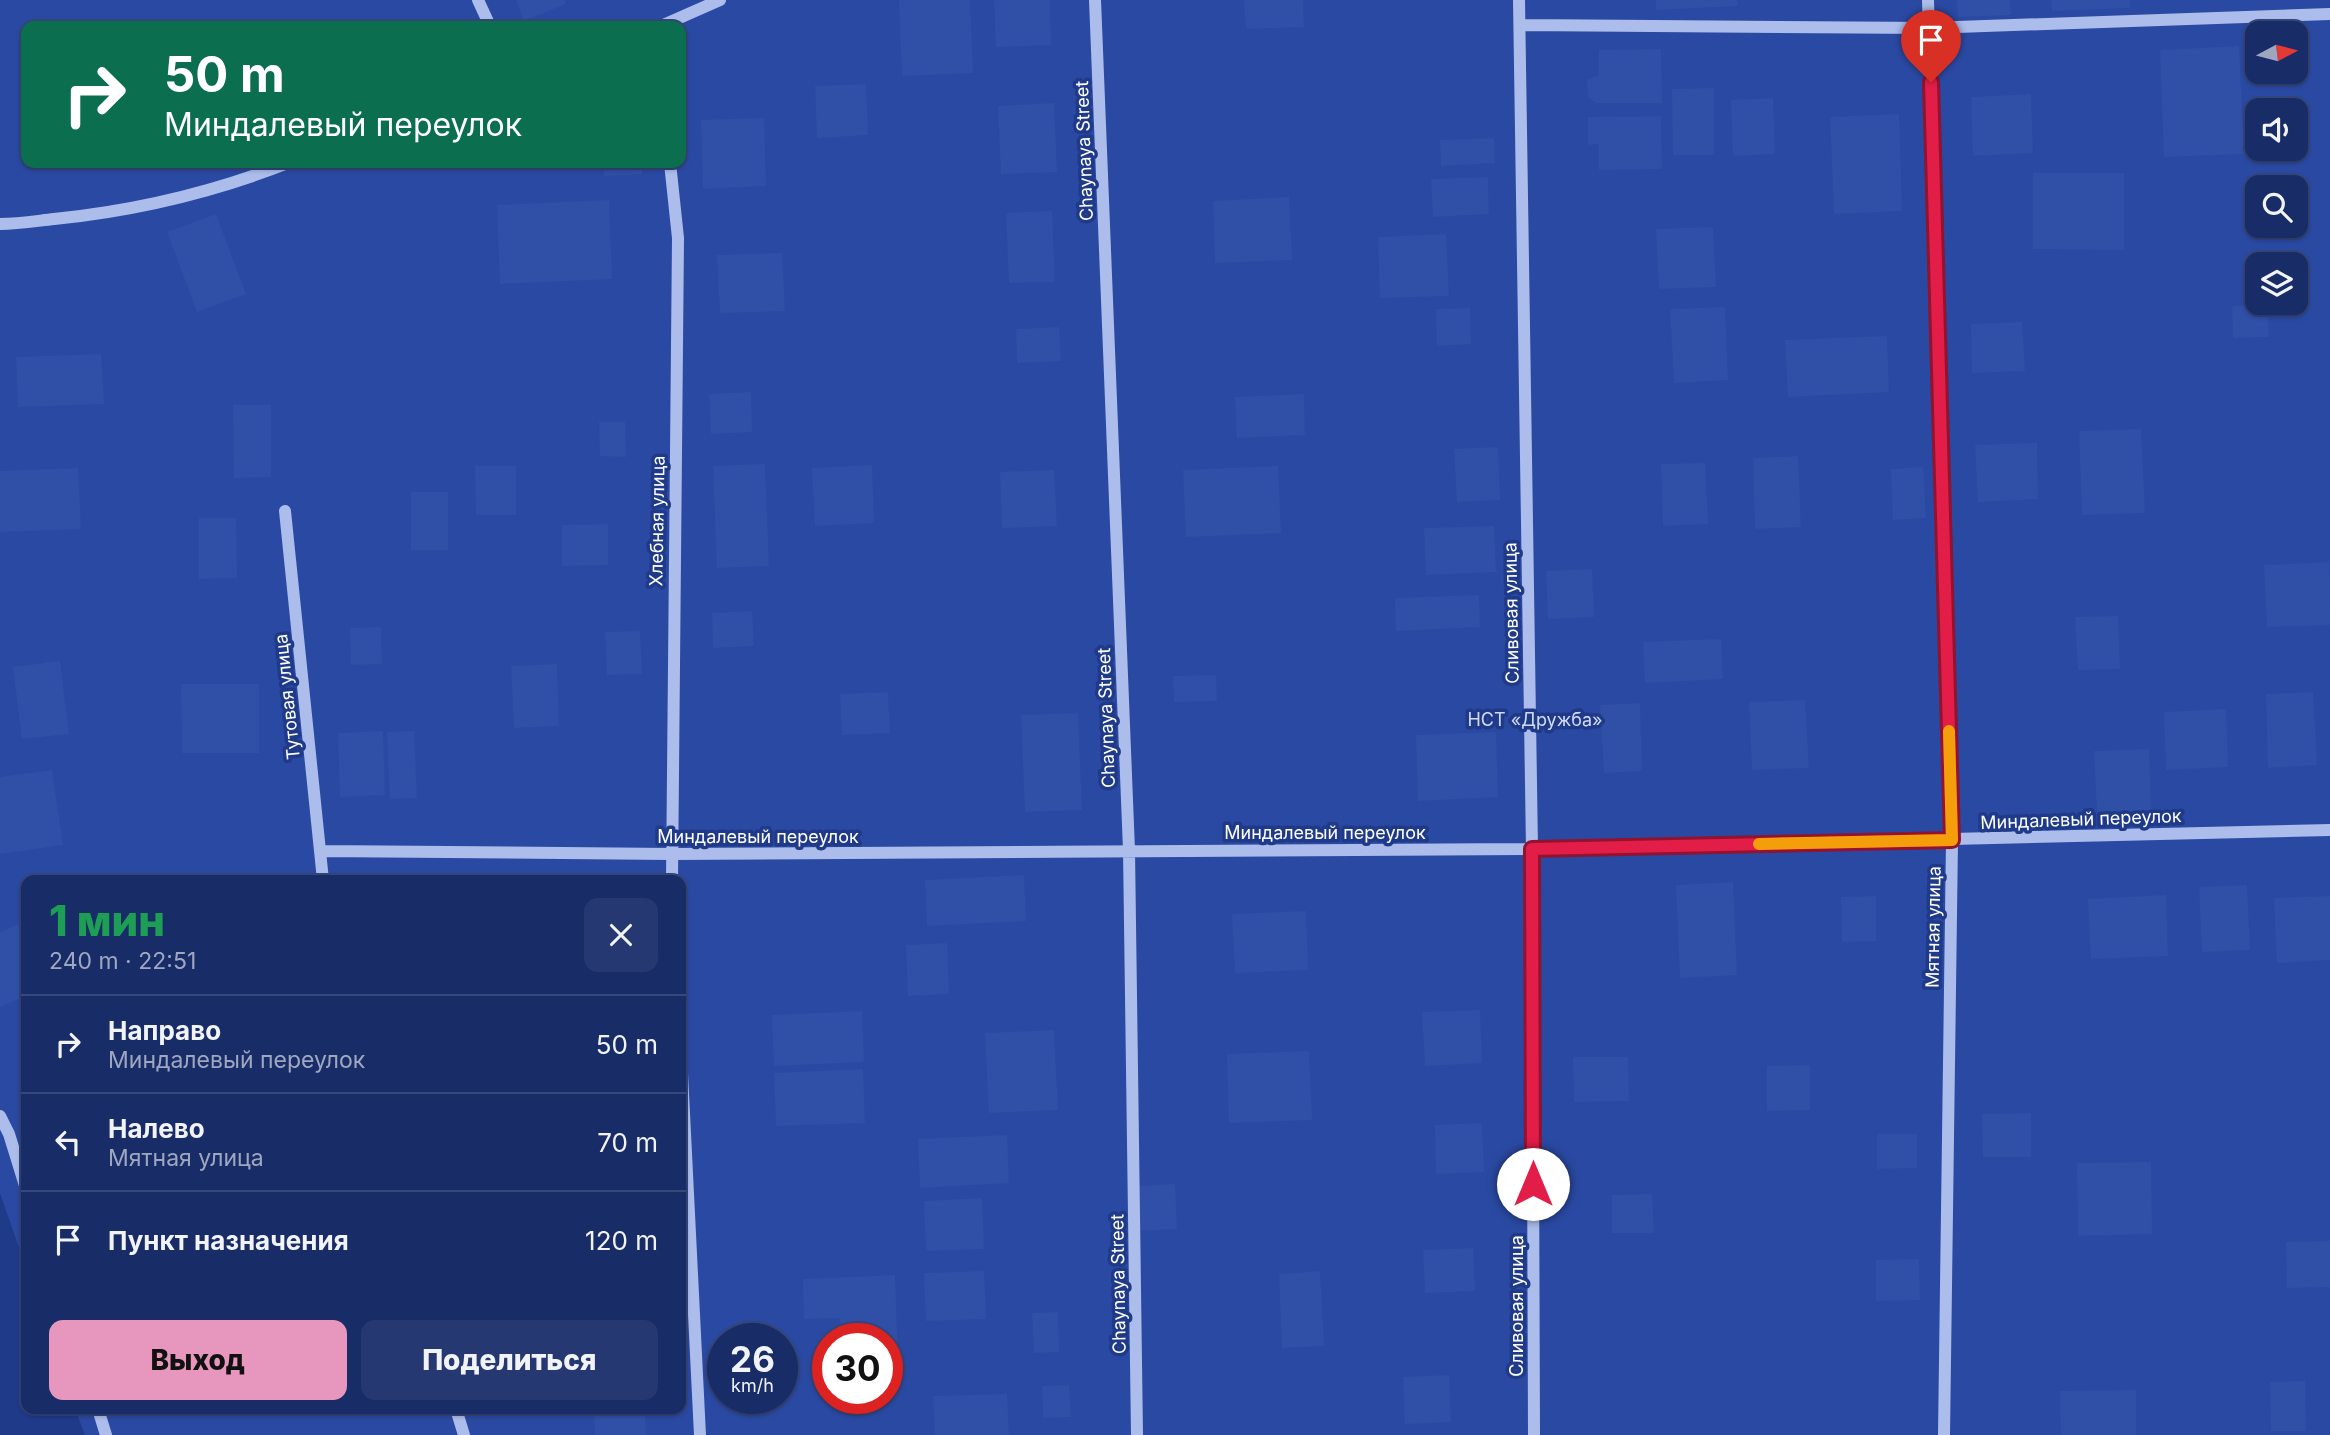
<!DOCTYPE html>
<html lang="ru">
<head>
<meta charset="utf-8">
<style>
  body { margin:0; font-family:Inter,sans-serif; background:#253871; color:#f1f3f6; height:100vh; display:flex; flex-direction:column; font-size:26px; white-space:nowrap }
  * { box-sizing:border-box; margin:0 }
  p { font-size:23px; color:#9fa7c0 }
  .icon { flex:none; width:38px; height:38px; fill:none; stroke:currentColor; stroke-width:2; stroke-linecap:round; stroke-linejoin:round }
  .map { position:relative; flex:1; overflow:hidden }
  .sheet { position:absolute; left:21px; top:875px; width:665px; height:539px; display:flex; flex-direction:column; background:#182c68; border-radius:14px; box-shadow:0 2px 5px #0004,0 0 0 2px #36487c }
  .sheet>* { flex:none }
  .top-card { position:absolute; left:21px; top:21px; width:665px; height:147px; border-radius:14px; box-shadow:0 2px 5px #0004,0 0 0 2px #36487c; background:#0b6e4f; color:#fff; overflow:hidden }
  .needle { width:46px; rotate:83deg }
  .buttons { position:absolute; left:2245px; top:21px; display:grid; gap:14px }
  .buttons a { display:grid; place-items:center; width:63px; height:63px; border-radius:14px; background:#182c68; box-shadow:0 2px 5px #0004,0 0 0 2px #36487c; font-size:35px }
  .speed { position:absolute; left:707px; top:1323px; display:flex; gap:14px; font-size:35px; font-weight:700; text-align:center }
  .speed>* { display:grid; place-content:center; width:91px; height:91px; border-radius:50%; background:#182c68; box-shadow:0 2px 5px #0004,0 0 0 2px #36487c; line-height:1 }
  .speed small { font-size:18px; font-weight:400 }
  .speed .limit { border:10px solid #d22; background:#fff; color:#111 }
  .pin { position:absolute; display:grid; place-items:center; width:60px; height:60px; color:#fff; margin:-72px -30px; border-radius:50% 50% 50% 0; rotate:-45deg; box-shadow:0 0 7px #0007 }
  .pin .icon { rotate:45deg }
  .me { position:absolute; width:77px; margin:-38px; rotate:0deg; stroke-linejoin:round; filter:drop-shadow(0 0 5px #0008) }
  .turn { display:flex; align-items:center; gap:24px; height:147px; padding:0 28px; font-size:32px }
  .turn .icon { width:91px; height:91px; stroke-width:2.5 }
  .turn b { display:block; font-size:49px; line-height:60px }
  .round { display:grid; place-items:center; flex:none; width:74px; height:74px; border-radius:14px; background:#253871 }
  .head { display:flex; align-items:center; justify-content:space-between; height:119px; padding:0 28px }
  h1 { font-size:42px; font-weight:800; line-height:52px; color:#1e9e55 }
  .button { display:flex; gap:14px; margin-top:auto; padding:14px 28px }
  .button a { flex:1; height:80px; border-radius:14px; background:#e797bd; color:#111; font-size:28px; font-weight:800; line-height:80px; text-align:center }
  .button a+a { background:#253871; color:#f1f3f6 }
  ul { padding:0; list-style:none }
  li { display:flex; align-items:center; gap:21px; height:98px; padding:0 28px; border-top:2px solid #36487c }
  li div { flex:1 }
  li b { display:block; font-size:26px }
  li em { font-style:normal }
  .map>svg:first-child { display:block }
</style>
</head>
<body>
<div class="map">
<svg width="2330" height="1435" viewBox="0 0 2330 1435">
  <rect width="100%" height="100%" fill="#203a8a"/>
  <path fill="#2a49a2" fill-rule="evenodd" d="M0,0h2330v1435h-2245l-10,-26h606v-529h-655v388l-26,-75zM26,26h655v137h-655zM2258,33h38v39h-38zM2258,110h38v39h-38zM2258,187h38v39h-38zM2258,264h38v39h-38zM723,1339h59v59h-59zM828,1339h59v59h-59z"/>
  <path fill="#304fa7" d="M516,0h48l2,4 -42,17z
    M899,0h71l3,73 -71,3z
    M994,0h56l1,45 -55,2z
    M1244,0h59l1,27 -58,2z
    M1656,0h81l1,6 -82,4z
    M1957,0h53l1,15 -53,2z
    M2051,0h79v8l-78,3z
    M2239,46l5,108 -80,3 -4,-107z
    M1661,49l1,54h-66l-8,-6 -1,-17 12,-5v-25z
    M866,84l2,51 -51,3 -2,-52z
    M1714,88v67h-41l-1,-66z
    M2031,94l2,59 -60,3 -2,-59z
    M1773,98l2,56 -42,2 -2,-56z
    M1054,103l3,69 -56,2 -3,-68z
    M1899,114l3,97 -68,3 -4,-97z
    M1661,116l1,53 -63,1v-26l-11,1v-28z
    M764,118l2,68 -63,3 -2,-69z
    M1494,138l1,25 -54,3 -1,-26z
    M604,163h37l1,11 -38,2z
    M2033,173h91v77l-91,-1z
    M1488,177l1,37 -56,3 -2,-38z
    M1289,197l3,63 -77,3 -2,-62z
    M609,200l3,79 -112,5 -3,-79z
    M1052,211l3,71 -46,1 -3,-70z
    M216,214l30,80 -49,18 -30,-80z
    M1713,227l3,60 -57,2 -3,-60z
    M1446,234l3,62 -69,2 -2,-61z
    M782,253l3,58 -65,2 -3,-58z
    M2267,305l2,32 -36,1 -1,-32z
    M1725,307l3,73 -54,3 -4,-74z
    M1470,308l1,36 -34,2 -1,-37z
    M2022,322l3,49 -53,2 -1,-49z
    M1059,327l2,34 -44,2 -1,-34z
    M1887,336l2,56 -101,5 -3,-57z
    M101,354l3,50 -86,3 -2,-50z
    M751,392l1,40 -41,2 -2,-40z
    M1304,394l1,41 -68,3 -2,-41z
    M233,405h38v72l-37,1z
    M599,422h26l1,35 -26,-1z
    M2141,429l4,84 -63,2 -3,-84z
    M2037,443l1,56 -60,3 -3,-57z
    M1498,447l2,53 -43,2 -3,-53z
    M1798,456l3,71 -46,2 -2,-71z
    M1705,463l3,61 -45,2 -2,-62z
    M765,464l4,102 -52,2 -4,-102z
    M872,465l2,58 -59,3 -3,-58z
    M475,466h41v49h-40z
    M1278,466l3,67 -95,4 -3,-67z
    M1923,467l3,51 -33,2 -2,-51z
    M78,468l3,61 -81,3v-61z
    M1054,470l3,56 -55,2 -2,-56z
    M411,492h37v58h-37z
    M199,518h37l1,60 -38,1z
    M608,524v41l-46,1v-41z
    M1494,526l2,46 -70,3 -2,-47z
    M2329,562l1,63 -63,2 -3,-62z
    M1592,569l2,48 -46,2 -2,-48z
    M1479,595l1,32 -84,4 -1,-33z
    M752,611l2,35 -41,2 -1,-35z
    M2118,616l2,53 -42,1 -3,-53z
    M381,627l1,37 -31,1 -1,-37z
    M640,631l2,43 -35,1 -2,-43z
    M1721,639l2,40 -78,4 -2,-41z
    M60,661l9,73 -47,5 -9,-72z
    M557,664l2,62 -45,2 -3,-62z
    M1216,675l1,26 -43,1 -1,-26z
    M181,684h78v69h-77z
    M888,692l2,41 -48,2 -2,-41z
    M2313,692l4,73 -49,3 -2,-74z
    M1805,700l4,68 -57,2 -3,-68z
    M1640,703l2,68 -38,2 -4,-68z
    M2226,709l2,58 -62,3 -2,-58z
    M1078,713l4,97 -57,2 -4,-97z
    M383,731l2,64 -45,2 -2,-64z
    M414,731l3,67 -27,1 -3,-67z
    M1496,732l2,65 -80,4 -2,-66z
    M2149,749l2,61 -54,3 -3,-62z
    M52,770l11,75 -63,9v-77z
    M239,874v6h-48v-2z
    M1024,875l2,46 -99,5 -2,-46z
    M1733,882l4,93 -57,3 -4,-93z
    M2247,885l3,65 -48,2 -3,-65z
    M2166,895l2,61 -77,3 -3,-60z
    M1876,896v45l-34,1 -1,-45z
    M2330,896v64l-53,3 -3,-65z
    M1306,911l2,59 -73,3 -3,-59z
    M26,921v75l-26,11v-75z
    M947,943l2,51 -41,2 -2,-51z
    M1480,1010l2,53 -57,3 -3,-54z
    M862,1011l2,51 -90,4 -2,-51z
    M1054,1030l4,80 -69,3 -4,-80z
    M1309,1051l3,69 -83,3 -2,-69z
    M1573,1057h55l1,44 -55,1z
    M1810,1065v45l-43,1v-45z
    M863,1069l2,54 -89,3 -2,-53z
    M2031,1113v44h-48l-1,-43z
    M1482,1123l2,49 -48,2 -1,-49z
    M1877,1134h40v34l-40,1z
    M1007,1135l2,48 -89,5 -2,-49z
    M2151,1162l1,72 -74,2 -1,-73z
    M1175,1184l2,45 -39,2 -1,-45z
    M1652,1194l2,39h-42v-38z
    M982,1198l2,51 -58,2 -2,-50z
    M2330,1241v46l-43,1 -1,-46z
    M1473,1248l2,43 -50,2 -2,-43z
    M1919,1259l1,41 -44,1v-41z
    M984,1271l2,48 -60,2 -2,-48z
    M1320,1271l4,75 -42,2 -3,-74z
    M895,1275l4,114h-12v-50h-46l-1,-21 -36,1 -1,-40z
    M1058,1312l1,40 -25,1 -2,-40z
    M1449,1375l2,47 -46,2 -2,-47z
    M2305,1381l1,50h-35l-1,-49z
    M1069,1385l2,32 -28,1 -1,-32z
    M2136,1390v45h-75l-1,-44z
    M1007,1394l2,41h-74l-2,-39z
    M594,1409h51l1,26h-51z"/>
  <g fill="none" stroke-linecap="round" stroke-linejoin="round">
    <path stroke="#acbdeb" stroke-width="12" d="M478,0l12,26
      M1095,0l34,850 8,585
      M1519,0l13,849 2,586
      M1928,0l24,840 -8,595
      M1520,25l409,3 401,-14
      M661,26l59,-26
      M670,163l8,75 -6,642
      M0,224c18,0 36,-3 54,-5 79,-8 160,-27 234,-56
      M285,511l38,369
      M321,851l350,3 861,-5 798,-19
      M681,1053l19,382
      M0,1116l9,18 17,55
      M98,1409l8,26
      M456,1409l8,26"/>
  </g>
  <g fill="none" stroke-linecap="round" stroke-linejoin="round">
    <defs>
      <path id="route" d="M1533,1184l-1,-335 420,-9 -21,-758"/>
    </defs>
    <use href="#route" stroke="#92132f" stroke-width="18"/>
    <use href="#route" stroke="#e11d48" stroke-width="12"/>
    <path stroke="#f59e0b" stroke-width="12" d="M1759,844l193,-4 -3,-109"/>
  </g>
  <g text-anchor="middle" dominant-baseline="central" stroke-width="7" stroke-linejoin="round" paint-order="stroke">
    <g font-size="18" fill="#fff" stroke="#203a8a">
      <text transform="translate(1084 151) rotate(-92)">Chaynaya Street</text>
      <text transform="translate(657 521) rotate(-89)">Хлебная улица</text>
      <text transform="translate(1511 613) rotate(-91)">Сливовая улица</text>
      <text transform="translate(287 697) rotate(-96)">Тутовая улица</text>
      <text transform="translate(1106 718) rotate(-92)">Chaynaya Street</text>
      <text transform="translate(2081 819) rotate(-2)">Миндалевый переулок</text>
      <text x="1325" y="832">Миндалевый переулок</text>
      <text x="758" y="836">Миндалевый переулок</text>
      <text transform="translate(1933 927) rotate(-89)">Мятная улица</text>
      <text transform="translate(1118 1284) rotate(-91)">Chaynaya Street</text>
      <text transform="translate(1516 1306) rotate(-90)">Сливовая улица</text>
    </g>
    <g font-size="18" fill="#d1dbf8" stroke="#203a8a">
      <text x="1535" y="719">НСТ «Дружба»</text>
    </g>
  </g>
</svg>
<div class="buttons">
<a><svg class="needle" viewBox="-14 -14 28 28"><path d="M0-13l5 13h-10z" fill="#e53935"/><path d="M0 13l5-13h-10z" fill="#9fa7c0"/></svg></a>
<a><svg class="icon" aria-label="sound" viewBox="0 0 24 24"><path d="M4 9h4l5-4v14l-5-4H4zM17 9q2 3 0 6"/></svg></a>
<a><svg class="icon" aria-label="search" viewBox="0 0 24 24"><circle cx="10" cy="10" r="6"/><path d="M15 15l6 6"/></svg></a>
<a><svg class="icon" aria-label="layers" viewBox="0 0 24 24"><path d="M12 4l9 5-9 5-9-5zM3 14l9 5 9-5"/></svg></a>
</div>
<div class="speed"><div>26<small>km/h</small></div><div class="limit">30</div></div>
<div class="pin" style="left:1931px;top:82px;background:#d93025"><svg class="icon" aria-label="arrive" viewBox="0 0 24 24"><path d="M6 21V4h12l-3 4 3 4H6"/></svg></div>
<svg class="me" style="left:1533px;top:1184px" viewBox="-20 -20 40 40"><circle r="19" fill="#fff"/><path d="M0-13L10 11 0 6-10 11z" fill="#e11d48"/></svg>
<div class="top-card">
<div class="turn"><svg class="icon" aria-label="right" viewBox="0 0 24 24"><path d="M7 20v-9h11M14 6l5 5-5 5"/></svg><div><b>50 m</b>Миндалевый переулок</div></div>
</div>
<section class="sheet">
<div class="head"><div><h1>1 мин</h1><p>240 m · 22:51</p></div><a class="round"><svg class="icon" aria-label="close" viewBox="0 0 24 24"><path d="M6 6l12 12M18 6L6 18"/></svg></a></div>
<ul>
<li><svg class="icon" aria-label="right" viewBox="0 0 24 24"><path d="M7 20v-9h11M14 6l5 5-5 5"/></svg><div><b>Направо</b><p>Миндалевый переулок</p></div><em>50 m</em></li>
<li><svg class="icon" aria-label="left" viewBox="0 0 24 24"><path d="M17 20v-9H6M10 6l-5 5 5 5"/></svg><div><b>Налево</b><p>Мятная улица</p></div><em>70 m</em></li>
<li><svg class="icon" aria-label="arrive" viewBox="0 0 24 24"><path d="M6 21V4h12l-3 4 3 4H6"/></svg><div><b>Пункт назначения</b></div><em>120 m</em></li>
</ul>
<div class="button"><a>Выход</a><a>Поделиться</a></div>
</section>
</div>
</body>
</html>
